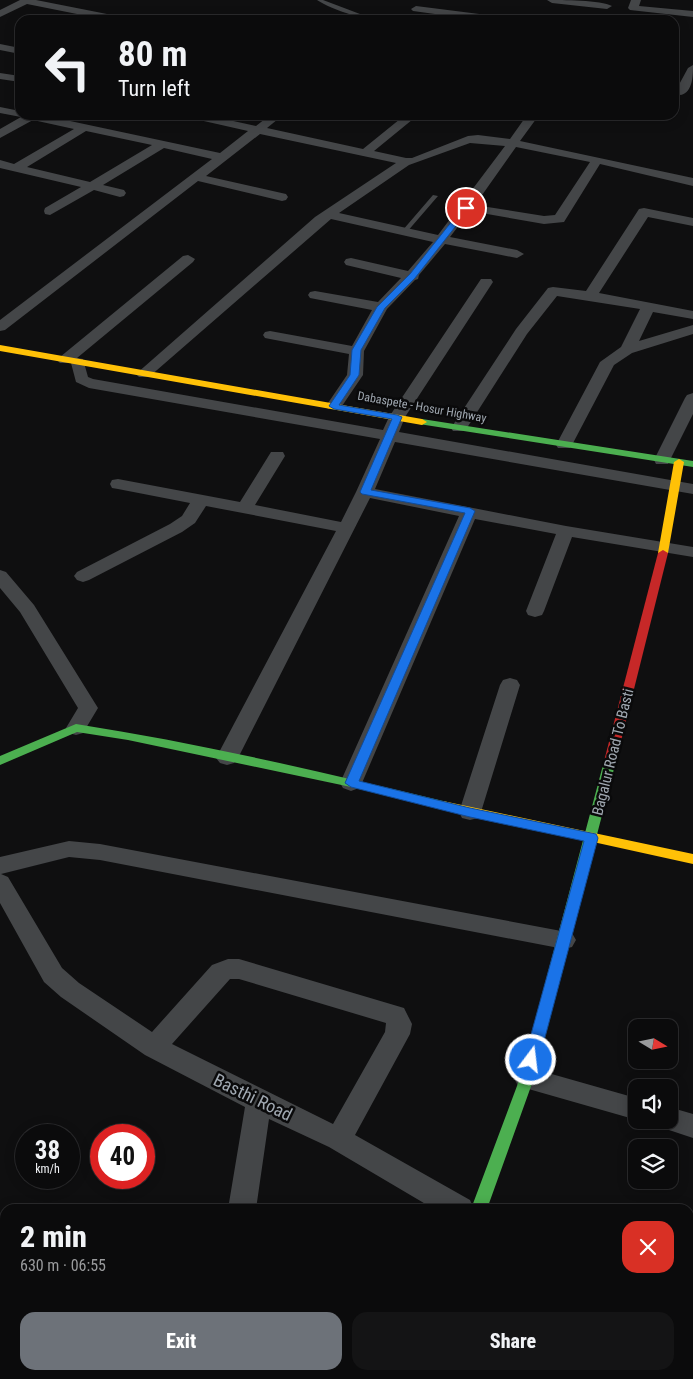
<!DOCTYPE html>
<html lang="en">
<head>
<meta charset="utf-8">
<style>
  body { margin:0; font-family:"Roboto Condensed",sans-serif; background:#141415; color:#f1f3f6; height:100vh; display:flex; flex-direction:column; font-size:19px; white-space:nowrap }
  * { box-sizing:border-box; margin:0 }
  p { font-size:16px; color:#9a9b9d }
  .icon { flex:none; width:28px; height:28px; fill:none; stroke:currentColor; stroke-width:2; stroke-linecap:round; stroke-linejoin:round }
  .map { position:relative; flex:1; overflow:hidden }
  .drawer { position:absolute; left:0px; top:1204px; width:694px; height:176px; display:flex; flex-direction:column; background:#0b0b0c; border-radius:15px 15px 0 0; box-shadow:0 2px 12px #0003,0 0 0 1px #2b2b2d }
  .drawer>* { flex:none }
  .top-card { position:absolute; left:15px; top:15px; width:664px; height:105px; border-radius:15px; box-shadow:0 2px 12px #0003,0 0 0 1px #2b2b2d; background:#0b0b0c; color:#f1f3f6; overflow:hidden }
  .needle { width:32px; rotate:100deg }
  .controls { position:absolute; left:628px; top:1019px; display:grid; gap:10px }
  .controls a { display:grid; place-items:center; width:50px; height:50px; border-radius:10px; background:#0b0b0c; box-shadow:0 2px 12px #0003,0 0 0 1px #2b2b2d; font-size:25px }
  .speed { position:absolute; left:15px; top:1124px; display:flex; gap:10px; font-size:25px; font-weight:700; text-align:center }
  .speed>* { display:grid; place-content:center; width:65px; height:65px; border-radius:50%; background:#0b0b0c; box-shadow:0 2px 12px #0003,0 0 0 1px #2b2b2d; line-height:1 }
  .speed small { font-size:12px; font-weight:400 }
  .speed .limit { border:8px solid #d22; background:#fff; color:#111 }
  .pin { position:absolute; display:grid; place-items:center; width:42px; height:42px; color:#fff; margin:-21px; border:2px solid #fff; border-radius:50%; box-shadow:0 1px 5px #0007 }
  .me { position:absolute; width:55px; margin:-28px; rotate:15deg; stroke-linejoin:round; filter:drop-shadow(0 0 4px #0008) }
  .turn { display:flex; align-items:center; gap:18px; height:105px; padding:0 20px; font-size:22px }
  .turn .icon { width:65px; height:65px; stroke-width:2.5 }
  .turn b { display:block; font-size:35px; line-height:42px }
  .round { display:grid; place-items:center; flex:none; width:52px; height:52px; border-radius:15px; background:#141415 }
  .summary { display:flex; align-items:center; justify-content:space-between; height:85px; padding:0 20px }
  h1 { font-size:30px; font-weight:800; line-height:38px }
  .action { display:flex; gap:10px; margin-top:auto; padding:10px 20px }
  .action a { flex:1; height:58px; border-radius:15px; background:#6d7279; color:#fff; font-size:20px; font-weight:800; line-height:58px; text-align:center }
  .action a+a { background:#141415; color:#f1f3f6 }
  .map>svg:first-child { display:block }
</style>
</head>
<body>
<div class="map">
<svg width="693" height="1379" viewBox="0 0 693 1379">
  <rect width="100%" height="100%" fill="#0f0f10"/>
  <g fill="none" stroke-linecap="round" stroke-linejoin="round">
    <path fill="#444648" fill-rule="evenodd" d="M317,0h6l37,14 26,6c-21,0 -52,-9 -69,-20z
      M433,195l5,1 -32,37h-4v-2z"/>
    <path fill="#444648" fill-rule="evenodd" d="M20,0h16l76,15 5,3 -1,2h-9l-80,-16 -27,13v-7z
      M547,0c15,0 54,0 65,6l-5,3 -55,-6z
      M631,0h10l-2,6 54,5v6l-63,-7 -2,-2z
      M416,6l87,11 5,3h-29l-66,-9 -2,-2z
      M0,44l20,4v6l-20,-4z
      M693,65c0,10 0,27 -12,30l-4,-1 -2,-2 13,-24z
      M0,73l20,3v6l-20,-3z
      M0,107l20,4v4h22l178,38 28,-22 -62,-14 -2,-2h22l50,11 14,-11h13l-16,13 96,21 42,-34h13l-44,36 32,7h6l56,-22 10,-1 32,4 17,-24h12l-19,26 173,37v8l-93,-22 -36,58 -20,2 -74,-13 -20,26 67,13 7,4 -7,4 -72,-14 -26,31 -1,4 -3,1 -28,29 -23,42 -1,24 -23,34h-12l-2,-3 21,-31 2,-21 -79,-15 -5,-1 -2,-3 2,-3 5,-1 82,15 20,-36 -62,-12 -2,-3 2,-3 5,-1 63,11 23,-24 -55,-13 -2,-3 2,-3 5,-1 57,13 25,-29 -102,-23 -182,158h-10l-3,-3 179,-157 81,-54 -136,-29 -54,42 80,18 2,3 -2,3 -4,1 -84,-20 -193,149 -5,1v-11l212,-161 -48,-11 -61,37 21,5 2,3 -2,3 -4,1 -26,-7 -44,25 -5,-1 -1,-3 1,-3 36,-21 -81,-19v-8l14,4 60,-35 -41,-9 -33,18v-9l21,-12 -21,-4zM86,131l66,14 -62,37 -63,-15zM470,143l35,3 -67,89 -99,-22 70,-48zM516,147l74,15 -35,53 -11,1 -69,-11z
      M644,208l49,10v8l-45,-9 -49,76 94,18v8l-40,-7 -14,29 54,-16v9l-61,19 -18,12 -42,80 -2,3h-12l-2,-3 44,-83 21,-15 19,-38 -83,-13 -30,38 -62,97h-12l-2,-3 65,-99 32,-41 5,-1 33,4 53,-82z
      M188,255l7,4 -2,3 -116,96 6,1 5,18 5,2 290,51 6,-13 92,-138h10l2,3 -88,135 -6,15 294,52v10l-298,-52 -20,47 191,37 127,21v10l-121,-20 -28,74 -2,4 -7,2 -7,-2 -2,-4 30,-77 -81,-15 -113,264 -3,5 -8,3 -8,-3 -3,-5 119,-267 -89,-18 -132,260 -4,5 -7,2 -7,-2 -4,-5 120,-227 -130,-25 -11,17 -13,9 -93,48 -6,2 -6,-2 -3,-4 3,-4 93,-48 12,-8 8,-13 -72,-14 -6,-1 -2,-4 2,-4 6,-1 122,23 31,-50h12l2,4 -30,49 86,17 15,-30 24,-53 -291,-51 -13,-6 -5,-19h-11l-3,-3 3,-3 123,-101z
      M693,393v21l-25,50h-12l-2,-4 31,-62 2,-3z
      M0,570l6,2 28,33 64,103 -15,25 -7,2 -7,-2 -3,-5 12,-20 -58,-96 -20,-24z
      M510,678l7,2 3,5 -39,127 -3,6 -8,2 -8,-2 -3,-6 41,-127 3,-5z
      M69,841l31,3 472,89 4,7 -4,7 -8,2 -464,-89 -31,-3 -68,17 7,3 54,91 17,15 73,49 60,-67 16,-6h11l165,49 8,16 -2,10 -55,101 115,65 4,9h-40l-105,-62 -60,-28 -13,90h-28l17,-102 -100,-52 -84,-58 -17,-15 -44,-79v-46zM230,979h9l147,44 -1,9 -52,92 -161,-80z
      M527,1067l109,31 1,22 -119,-34 -4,-8 4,-8z
      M669,1107l24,7v24l-33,-11 -4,-7h13z
      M689,1360l4,2v17h-18l-2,-4h16z
      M406,1375h30v4h-30z"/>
    <path fill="#4caf50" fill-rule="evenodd" d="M422,419l271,42v6l-274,-43 -2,-2z
      M76,724c123,19 246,48 367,77l4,1 2,3 -2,3 -4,1 -92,-22 -223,-47 -51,-8 -77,33v-9z
      M609,761l4,1 2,3 -81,313 -47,131h-16l49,-131 83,-313 2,-3z"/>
    <path fill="#ffc107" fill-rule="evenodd" d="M0,345l422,74 5,3 -5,3 -422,-74z
      M679,459l5,3 -16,91 -5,3 -5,-3 16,-91z
      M443,801l250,53v10l-254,-56 -2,-3 2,-3z"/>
    <path fill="#c62828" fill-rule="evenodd" d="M663,550l5,3 -53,212 -2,3h-8l-2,-3 55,-212z"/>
  </g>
  <path fill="#1a73e8" stroke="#114b97" d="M464,206l6,2 -55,70 -30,30 -24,42 -2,25 -20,30 58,10 5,2 -31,73 99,18 5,3 -116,270 111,27 126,26 2,4 -59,222 -3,5 -5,2 -5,-2 -2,-5 60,-219 -114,-24 -119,-30 -6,-4 120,-270 -103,-19 -2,-2 32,-73 -58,-10 -5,-3 21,-31 2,-25 25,-43 33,-33z"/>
  <g text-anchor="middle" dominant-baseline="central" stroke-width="5" stroke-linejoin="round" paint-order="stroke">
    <g font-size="12" fill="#a0a8b1" stroke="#0a0a0b">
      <text transform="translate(422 407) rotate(10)">Dabaspete - Hosur Highway</text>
    </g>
    <g font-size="15" fill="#a0a8b1" stroke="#0a0a0b">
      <text transform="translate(613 752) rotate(-76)">Bagalur Road To Basti</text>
    </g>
    <g font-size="18" fill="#a0a8b1" stroke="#0a0a0b">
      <text transform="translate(253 1097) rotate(26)">Basthi Road</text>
    </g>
  </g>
</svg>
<div class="controls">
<a><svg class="needle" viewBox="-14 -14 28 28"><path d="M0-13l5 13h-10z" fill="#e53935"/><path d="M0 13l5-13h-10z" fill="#9a9b9d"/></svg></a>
<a><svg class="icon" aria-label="sound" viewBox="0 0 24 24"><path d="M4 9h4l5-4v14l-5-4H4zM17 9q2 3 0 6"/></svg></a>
<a><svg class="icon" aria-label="layers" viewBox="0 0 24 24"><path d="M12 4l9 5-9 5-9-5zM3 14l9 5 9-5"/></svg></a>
</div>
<div class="speed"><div>38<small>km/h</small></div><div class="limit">40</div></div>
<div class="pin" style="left:466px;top:208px;background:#d93025"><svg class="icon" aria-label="arrive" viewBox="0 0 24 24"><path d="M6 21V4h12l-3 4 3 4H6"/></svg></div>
<svg class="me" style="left:531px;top:1060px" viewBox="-20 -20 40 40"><circle r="17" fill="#1a73e8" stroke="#fff" stroke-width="3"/><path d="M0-11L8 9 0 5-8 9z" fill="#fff"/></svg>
<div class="top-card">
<div class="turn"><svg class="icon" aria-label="left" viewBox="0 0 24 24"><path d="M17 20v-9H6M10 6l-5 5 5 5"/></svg><div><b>80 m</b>Turn left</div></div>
</div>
<section class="drawer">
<div class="summary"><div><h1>2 min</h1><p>630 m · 06:55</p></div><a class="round" style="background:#d93025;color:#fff"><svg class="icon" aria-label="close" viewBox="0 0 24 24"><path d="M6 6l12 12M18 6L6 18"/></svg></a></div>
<div class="action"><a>Exit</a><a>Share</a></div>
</section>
</div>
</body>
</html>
